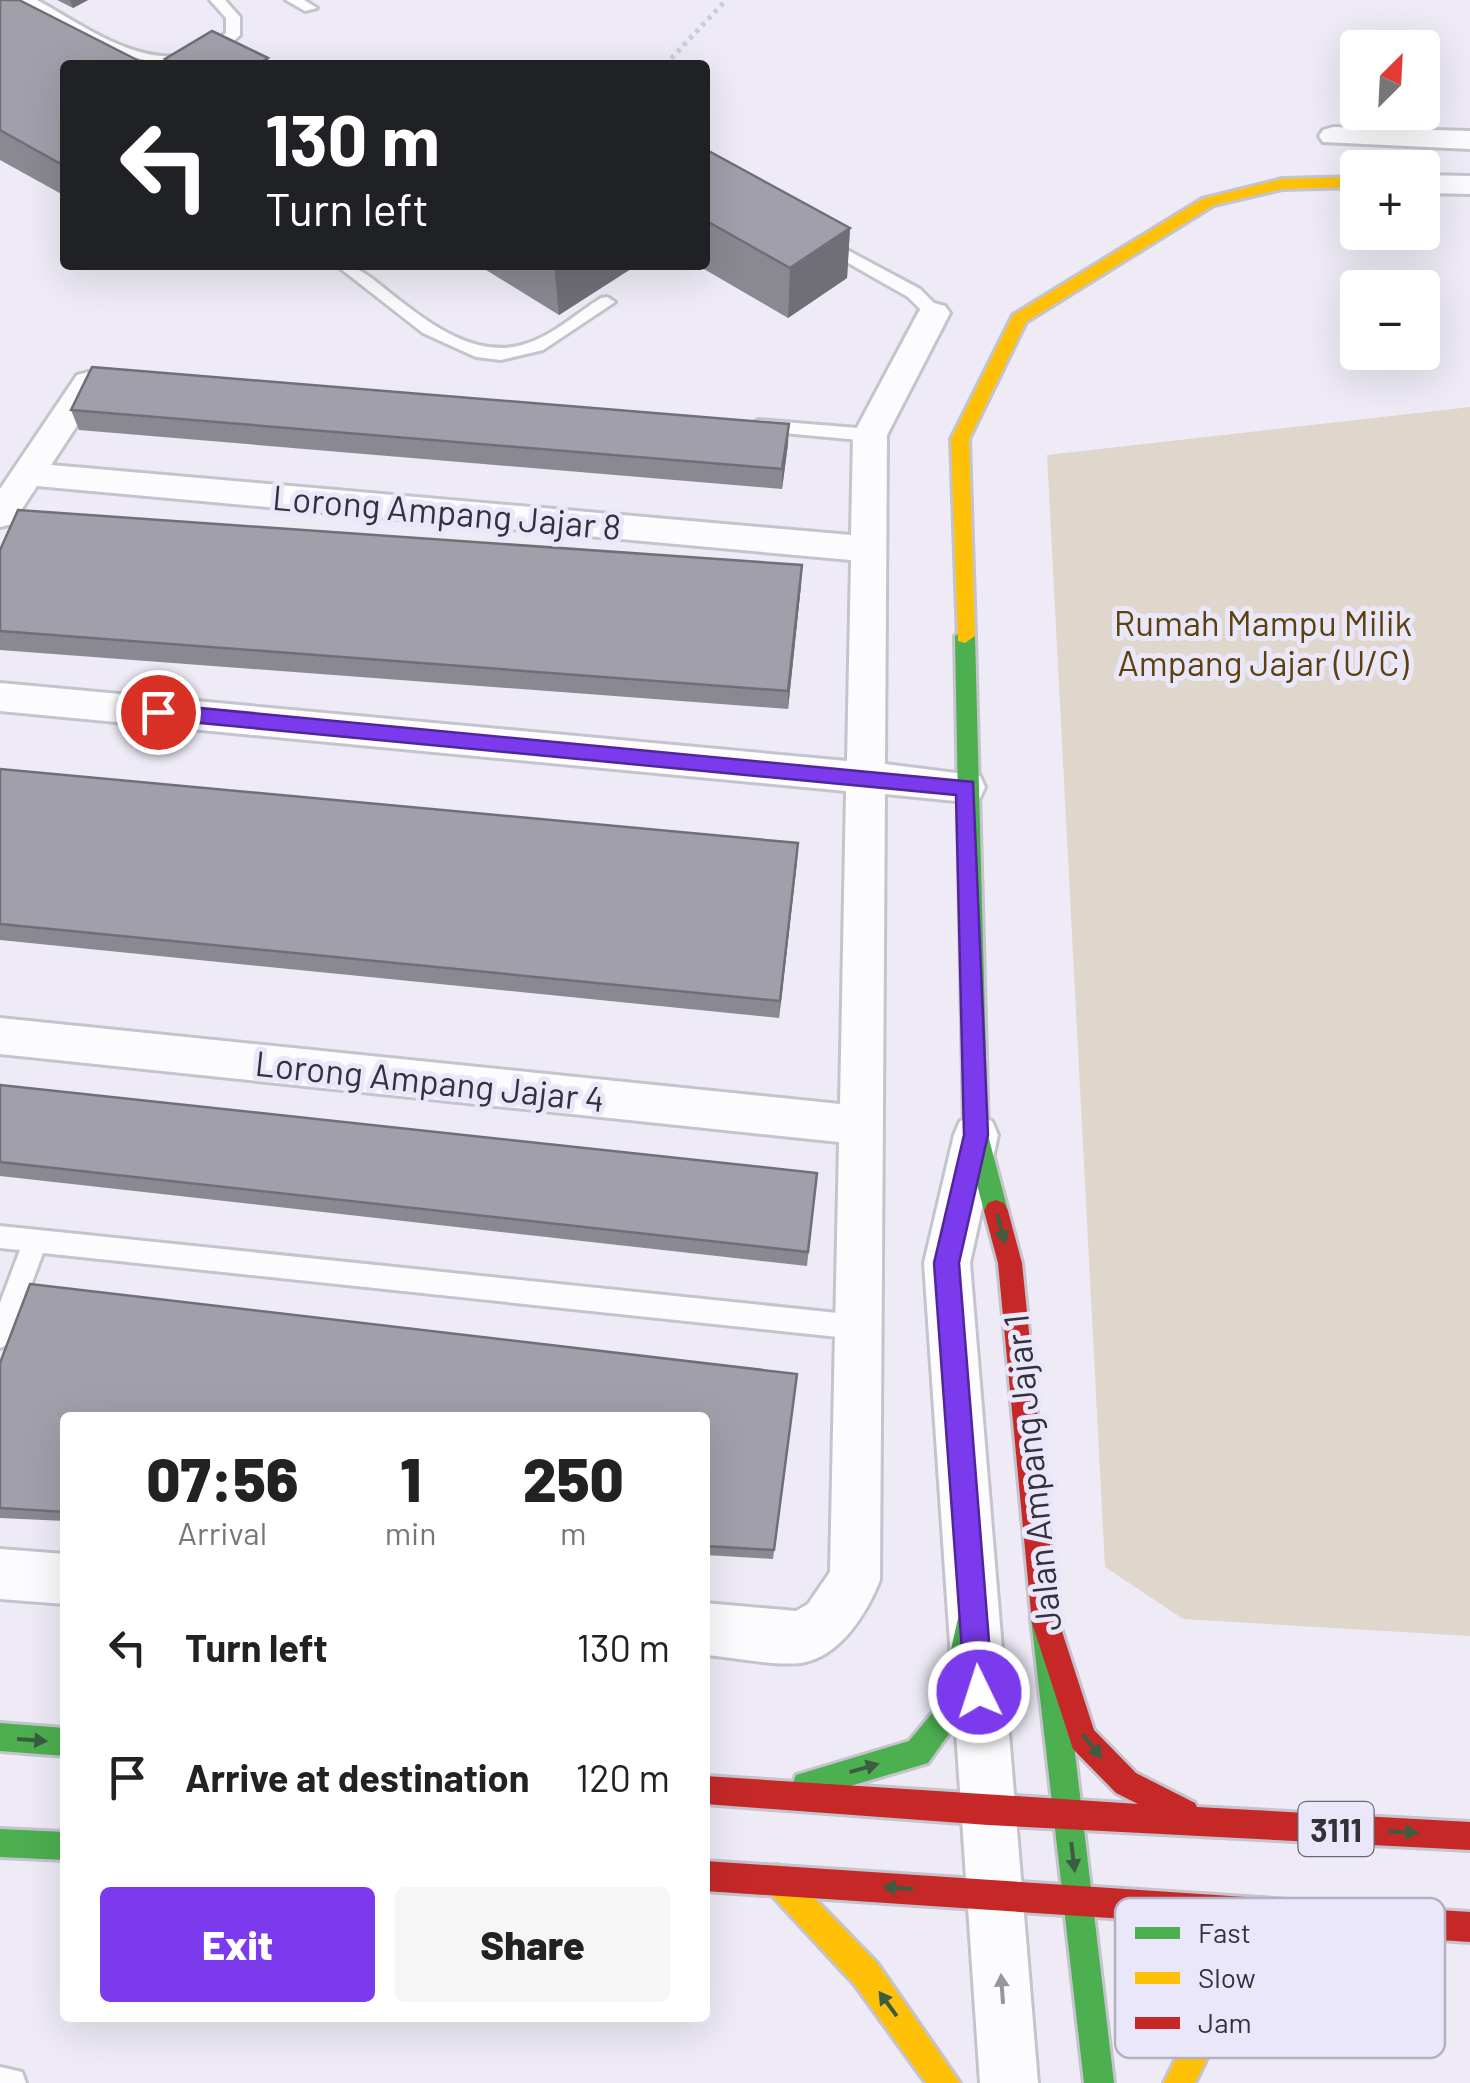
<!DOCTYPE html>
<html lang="en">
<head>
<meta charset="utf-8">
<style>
  body { margin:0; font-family:Barlow,sans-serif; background:#f6f6f6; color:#222; height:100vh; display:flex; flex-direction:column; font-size:38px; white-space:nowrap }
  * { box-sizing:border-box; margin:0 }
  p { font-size:32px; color:#767676 }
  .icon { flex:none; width:55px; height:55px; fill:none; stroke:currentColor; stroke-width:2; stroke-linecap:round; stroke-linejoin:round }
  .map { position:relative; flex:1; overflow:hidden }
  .details { position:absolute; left:60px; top:1412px; width:650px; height:610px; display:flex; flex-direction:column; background:#fff; border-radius:10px; box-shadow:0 10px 40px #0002 }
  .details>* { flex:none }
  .hud { position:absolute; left:60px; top:60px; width:650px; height:210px; border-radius:10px; box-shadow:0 10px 40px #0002; background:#202124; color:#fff; overflow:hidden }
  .needle { width:65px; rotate:24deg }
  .tools { position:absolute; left:1340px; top:30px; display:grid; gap:20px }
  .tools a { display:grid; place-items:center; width:100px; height:100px; border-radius:10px; background:#fff; box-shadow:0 10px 40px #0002; font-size:50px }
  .pin { position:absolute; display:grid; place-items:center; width:85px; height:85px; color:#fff; margin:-42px; border:5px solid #fff; border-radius:50%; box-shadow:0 2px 10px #0007 }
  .me { position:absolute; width:110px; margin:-55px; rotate:356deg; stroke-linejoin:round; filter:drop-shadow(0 0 8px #0008) }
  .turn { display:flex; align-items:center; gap:35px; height:210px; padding:0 40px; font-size:45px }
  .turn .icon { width:130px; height:130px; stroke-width:2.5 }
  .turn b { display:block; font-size:70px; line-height:85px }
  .eta { display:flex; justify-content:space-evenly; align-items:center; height:170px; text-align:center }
  .eta b { font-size:60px; font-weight:800; line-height:70px }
  .cta { display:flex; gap:20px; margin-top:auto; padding:20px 40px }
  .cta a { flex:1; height:115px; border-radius:10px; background:#7c3aed; color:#fff; font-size:40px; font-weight:800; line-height:115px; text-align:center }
  .cta a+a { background:#f6f6f6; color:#222 }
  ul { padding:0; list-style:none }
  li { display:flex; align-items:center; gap:30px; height:130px; padding:0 40px }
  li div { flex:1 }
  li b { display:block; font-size:38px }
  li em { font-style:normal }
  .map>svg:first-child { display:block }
</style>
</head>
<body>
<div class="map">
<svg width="1470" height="2083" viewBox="0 0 1470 2083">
  <rect width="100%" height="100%" fill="#eeebf6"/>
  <path fill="#dfd6cc" d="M1470,407v1229l-287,-17 -78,-52 -58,-1112z"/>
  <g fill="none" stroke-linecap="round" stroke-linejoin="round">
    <defs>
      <path id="lane" d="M19,0h18c44,24 109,73 162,51 10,-4 18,-12 27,-18v-15l-16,-18h15l15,17v18c-52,50 -119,23 -174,-7 -15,-9 -34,-17 -47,-28z
        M286,0h18l13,8 -12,3z
        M821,236l99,53 20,20v8h-12l-20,-20 -93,-53 -2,-3z
        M336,265c23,0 35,13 53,27 38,30 88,70 139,51 27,-9 49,-30 73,-45l6,-1 8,5 -72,48 -42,10 -25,-3 -53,-24z
        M758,420l112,9 9,6 -9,6 -118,-11 -3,-4z
        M0,1226l857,89 9,4 3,8 -3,8 -9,4 -814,-86 -34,91 -9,4v-45l20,-53 -20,-2z
        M0,2067l22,5 4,11h-26z"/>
      <path id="street" d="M1333,127l137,4v18l-147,-7 -4,-6 4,-6z
        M1422,175l48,1v18l-48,-1z
        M934,303l11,3 5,7 -63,122 -2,329 95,12 5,11 -5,11 -14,4 -81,-8 -5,786c-13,33 -40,77 -79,83 -27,3 -69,-6 -96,-8v-52l91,8 12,-7 22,-32 9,-430 -839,-88v-36l840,86 6,-313 -846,-80v-28l847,78 4,-201 -814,-74 -25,38 -12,3v-38l77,-114 12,-3 12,3 4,8 -54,82 800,70 2,-100 65,-122 5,-7z
        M976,1116l16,5 6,14 -28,128 68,820h-58l-56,-820 30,-128 6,-14z
        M0,1549l65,5v50l-65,-5z"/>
      <path id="fast" d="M965,629l10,7 13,499 20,76 -4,8 -8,3 -8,-3 -4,-8 -20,-76 -9,-499z
        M973,1600l10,4 4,10 -23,99 -36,50 -122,36 -10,-4 -4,-10 4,-10 113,-34 29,-35 21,-92 4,-10z
        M1045,1604l10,4 4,10 55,465h-30l-53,-465 4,-10z
        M0,1723l65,5v28l-65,-5z
        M0,1829l65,3v28l-65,-3z"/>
      <path id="slow" d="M1358,177v10l-76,2 -68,16 -188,117 -57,117 6,197 -10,7 -7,-2 -7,-202 62,-124 189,-116 80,-20z
        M777,1865l10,5 90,93 83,120h-34l-71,-98 -88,-95 -5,-10 5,-10z
        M1262,1898l10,5 5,10 -82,170h-31l88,-180z"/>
      <path id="jam" d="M996,1200l8,3 4,8 14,52 36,356 36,111 42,43 59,30 2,4 273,15v28l-482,-25 -283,-21v-28l433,28 -22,-11 -43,-44 -41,-126 -34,-360 -14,-52 4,-8z
        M705,1861l765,51v30l-765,-51z"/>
    </defs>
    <use href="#lane" stroke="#c5c3cc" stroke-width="6"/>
    <use href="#street" stroke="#c5c3cc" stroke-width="6"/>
    <use href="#fast" stroke="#c5c3cc" stroke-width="6"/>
    <use href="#slow" stroke="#c5c3cc" stroke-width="6"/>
    <use href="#jam" stroke="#c5c3cc" stroke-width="6"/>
    <path stroke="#cecdd2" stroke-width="5" stroke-dasharray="4 5" stroke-linecap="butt" d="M665,65l61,-65"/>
    <use href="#lane" fill="#fcfcfe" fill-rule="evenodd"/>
    <use href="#street" fill="#fcfcfe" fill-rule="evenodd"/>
    <use href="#fast" fill="#4caf50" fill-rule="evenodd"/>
    <use href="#slow" fill="#ffc107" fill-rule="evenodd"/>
    <use href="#jam" fill="#c62828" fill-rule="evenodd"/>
  </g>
  <path fill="#8a8991" d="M0,0l65,65v131l-65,-36z
    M57,0h31l-15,8z
    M705,149l145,79 -3,50 -59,40 -91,-53h8z
    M478,265h159l-78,50z
    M71,410l717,34 -6,45 -703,-59z
    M0,550l801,35 -13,124 -788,-59z
    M0,769l797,92 -18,157 -779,-78z
    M0,1085l817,88 -10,93 -807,-90z
    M0,1363l797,11 -24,185 -68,-4v-137h-640v103l-65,-3z"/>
  <path fill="#716f76" d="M70,0h18l-15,8z
    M268,58l1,7h-12z
    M65,159v20l-6,-16z
    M850,228l-3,50 -59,40 2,-50z
    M554,265h83l-78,50z
    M789,424l-1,20 -6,45v-20z
    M802,565l-1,20 -13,124v-18z
    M798,843l-1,18 -18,157 1,-17z"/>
  <path fill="#a19fa9" stroke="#716f76" stroke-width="2.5" d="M0,0h19l128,65h-82v94l-6,4 -59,-33z
    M212,31l56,27 -11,7h-80l-12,-6z
    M705,149l145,79 -60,40 -85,-48z
    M92,367l697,57 -7,45 -711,-59z
    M18,510l784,55 -14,126 -788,-60v-81z
    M0,769l798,74 -18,158 -780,-77z
    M0,1085l817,88 -9,79 -808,-90z
    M30,1284l767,90 -23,176 -69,-4v-128h-640v94l-65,-4v-145z"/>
  <defs><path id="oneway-solid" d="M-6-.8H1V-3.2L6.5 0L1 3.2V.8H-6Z" transform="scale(2.5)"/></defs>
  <g fill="#3c5d41">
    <use href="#oneway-solid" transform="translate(1001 1229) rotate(75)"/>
    <use href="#oneway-solid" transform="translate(32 1740) rotate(4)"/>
    <use href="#oneway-solid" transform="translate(1092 1746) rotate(51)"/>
    <use href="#oneway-solid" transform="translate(864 1768) rotate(-16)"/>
    <use href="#oneway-solid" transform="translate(1403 1832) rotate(3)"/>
    <use href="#oneway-solid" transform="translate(1073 1857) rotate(83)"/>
    <use href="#oneway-solid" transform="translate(898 1888) rotate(-176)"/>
    <use href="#oneway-solid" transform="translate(888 2004) rotate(-126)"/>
  </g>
  <use fill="#98969c" href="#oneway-solid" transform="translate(1002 1989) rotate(-94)"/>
  <path fill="#7c3aed" stroke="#51269a" stroke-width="2.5" d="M158,704l815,78 15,353 -29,128 34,429 -4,10 -10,5 -10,-5 -4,-10 -31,-429 30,-128 -8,-340 -798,-76 -10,-7z"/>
  <g text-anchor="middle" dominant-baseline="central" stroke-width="10" stroke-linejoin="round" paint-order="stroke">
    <rect fill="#ebe7fb" stroke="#6a6873" stroke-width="2.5" x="1298.5" y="1802" width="75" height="54" rx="8"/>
    <g font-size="32" font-weight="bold" fill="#333139">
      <text x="1336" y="1829">3111</text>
    </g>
    <g font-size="35" fill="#333139" stroke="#ebe7fb">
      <text transform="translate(447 511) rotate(5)">Lorong Ampang Jajar 8</text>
      <text transform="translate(430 1080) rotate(6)">Lorong Ampang Jajar 4</text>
      <text transform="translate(1031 1473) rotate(-96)">Jalan Ampang Jajar 1</text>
    </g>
    <g font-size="35" fill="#5b420c" stroke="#ebe7fb">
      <text x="1263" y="622">Rumah Mampu Milik<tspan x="1263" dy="40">Ampang Jajar (U/C)</tspan></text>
    </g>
  </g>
  <rect x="1115" y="1898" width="330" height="160" rx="15" fill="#ebe7fb" stroke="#b4b0c1" stroke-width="2.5"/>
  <rect x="1135" y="1927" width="45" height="12" fill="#4caf50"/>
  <rect x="1135" y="1972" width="45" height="12" fill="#ffc107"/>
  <rect x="1135" y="2017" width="45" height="12" fill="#c62828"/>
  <g font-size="28" fill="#333139">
    <text x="1198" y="1943">Fast</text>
    <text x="1198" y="1988">Slow</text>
    <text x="1198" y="2033">Jam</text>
  </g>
</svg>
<div class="tools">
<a><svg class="needle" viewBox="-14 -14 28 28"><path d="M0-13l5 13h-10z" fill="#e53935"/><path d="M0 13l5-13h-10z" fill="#767676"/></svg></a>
<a>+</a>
<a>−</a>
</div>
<div class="pin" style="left:158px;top:712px;background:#d93025"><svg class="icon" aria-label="arrive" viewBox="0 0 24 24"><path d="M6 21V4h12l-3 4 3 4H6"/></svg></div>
<svg class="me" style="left:979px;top:1692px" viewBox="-20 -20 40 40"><circle r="17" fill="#7c3aed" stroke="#fff" stroke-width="3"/><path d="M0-11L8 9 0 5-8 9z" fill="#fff"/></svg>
<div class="hud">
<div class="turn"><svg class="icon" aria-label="left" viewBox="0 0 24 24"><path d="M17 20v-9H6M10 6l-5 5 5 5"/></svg><div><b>130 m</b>Turn left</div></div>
</div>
<section class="details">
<div class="eta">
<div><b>07:56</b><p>Arrival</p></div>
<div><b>1</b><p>min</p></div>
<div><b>250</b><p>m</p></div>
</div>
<ul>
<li><svg class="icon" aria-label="left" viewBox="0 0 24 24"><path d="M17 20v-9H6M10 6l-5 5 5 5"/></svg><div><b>Turn left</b></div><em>130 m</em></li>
<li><svg class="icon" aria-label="arrive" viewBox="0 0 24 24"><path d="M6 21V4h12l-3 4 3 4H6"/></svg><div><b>Arrive at destination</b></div><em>120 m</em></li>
</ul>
<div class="cta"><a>Exit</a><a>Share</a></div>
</section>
</div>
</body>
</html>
